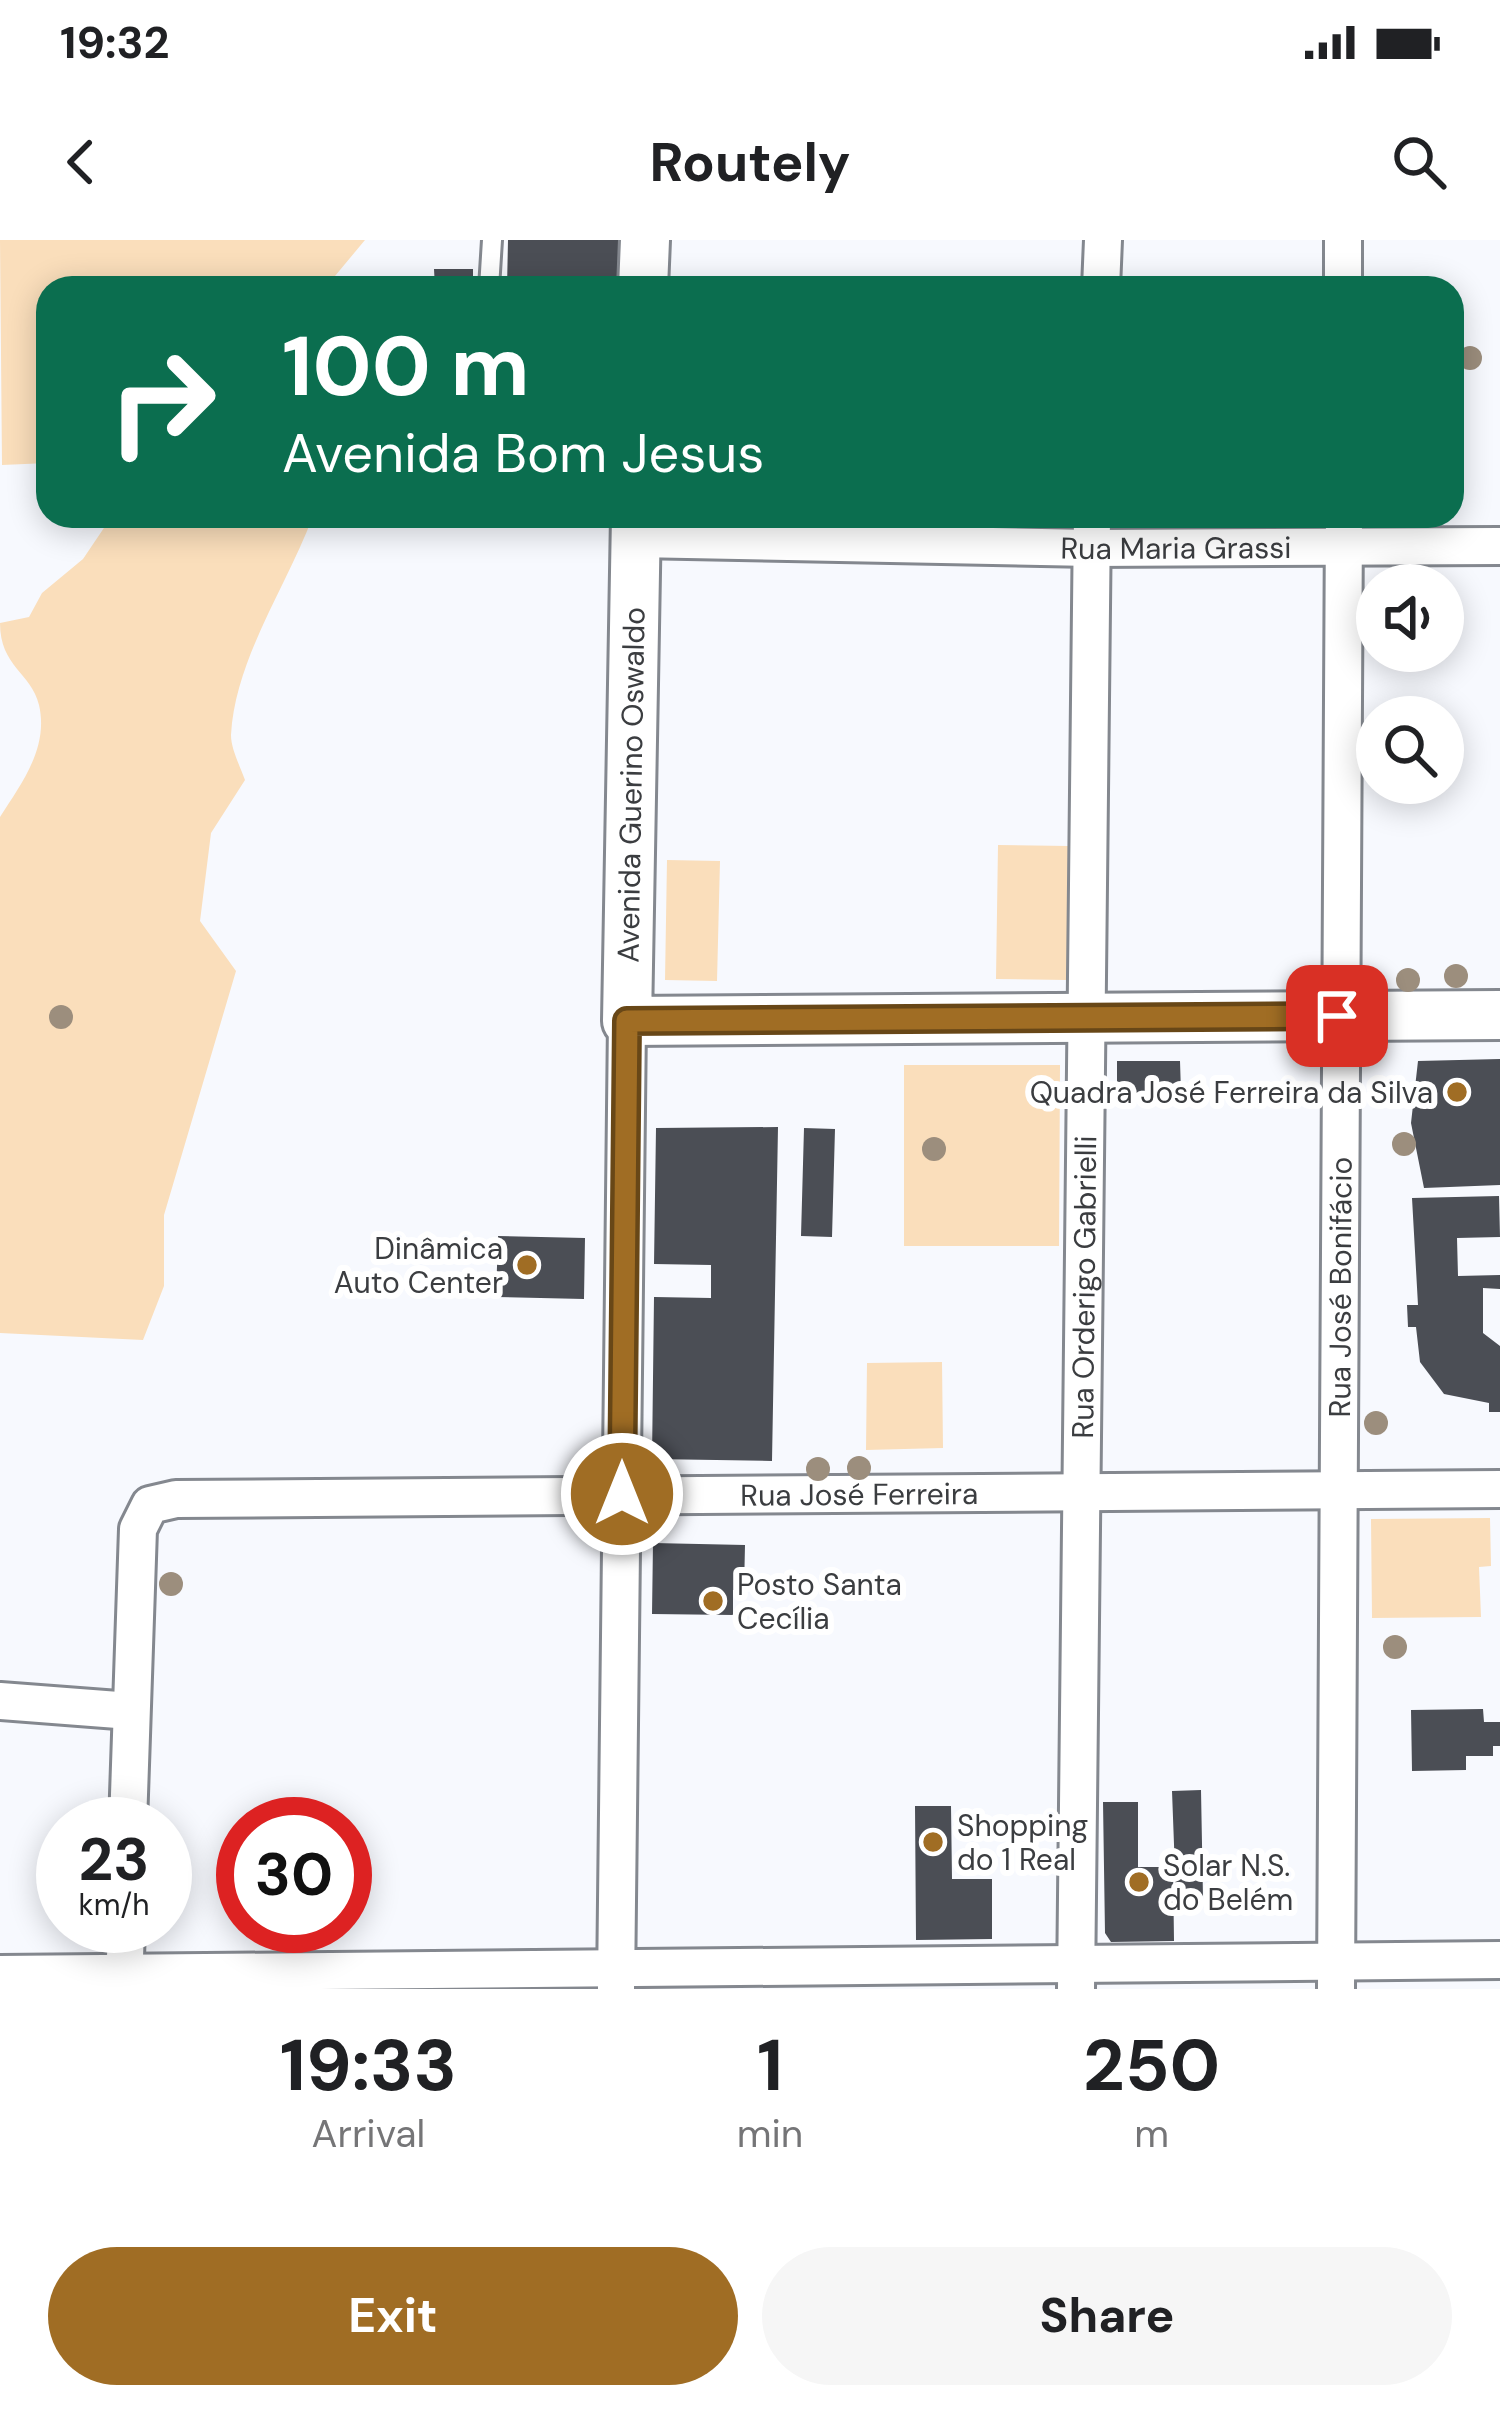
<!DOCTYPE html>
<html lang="en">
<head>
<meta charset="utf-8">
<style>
  body { margin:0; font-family:"DM Sans",sans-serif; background:#f6f6f6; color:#202124; height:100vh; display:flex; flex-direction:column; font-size:45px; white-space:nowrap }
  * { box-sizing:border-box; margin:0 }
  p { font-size:39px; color:#757577 }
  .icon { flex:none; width:66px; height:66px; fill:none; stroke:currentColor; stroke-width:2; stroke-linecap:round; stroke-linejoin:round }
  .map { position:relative; height:1749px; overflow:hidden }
  .sheet { display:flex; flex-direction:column; background:#fff; flex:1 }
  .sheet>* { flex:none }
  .hud { position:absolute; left:36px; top:36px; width:1428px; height:252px; border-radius:36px; box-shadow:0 6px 30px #0003; background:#0b6e4f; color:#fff; overflow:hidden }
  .tools { position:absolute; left:1356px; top:324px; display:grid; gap:24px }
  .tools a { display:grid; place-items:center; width:108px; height:108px; border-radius:50%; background:#fff; box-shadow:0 6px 30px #0003; font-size:60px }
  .speed { position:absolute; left:36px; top:1557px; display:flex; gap:24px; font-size:60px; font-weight:700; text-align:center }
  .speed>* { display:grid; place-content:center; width:156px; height:156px; border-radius:50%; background:#fff; box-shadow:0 6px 30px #0003; line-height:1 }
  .speed small { font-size:30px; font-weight:400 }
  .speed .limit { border:18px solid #d22; background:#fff; color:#111 }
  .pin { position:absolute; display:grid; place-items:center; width:102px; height:102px; color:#fff; margin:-51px; border-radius:24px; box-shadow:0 6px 18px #0006 }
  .me { position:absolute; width:132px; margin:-66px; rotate:0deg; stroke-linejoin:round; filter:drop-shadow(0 0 9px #0008) }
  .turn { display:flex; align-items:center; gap:42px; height:252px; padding:0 48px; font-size:54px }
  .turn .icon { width:156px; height:156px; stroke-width:2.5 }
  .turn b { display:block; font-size:84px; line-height:102px }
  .eta { display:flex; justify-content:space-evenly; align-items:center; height:204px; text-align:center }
  .eta b { font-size:72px; font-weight:700; line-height:84px }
  .cta { display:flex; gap:24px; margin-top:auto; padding:24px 48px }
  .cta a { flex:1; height:138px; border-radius:72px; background:#a06d24; color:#fff; font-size:48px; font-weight:700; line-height:138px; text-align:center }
  .cta a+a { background:#f6f6f6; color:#202124 }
  .status { display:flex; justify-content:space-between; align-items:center; height:84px; padding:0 60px; background:#fff; direction:ltr }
  .status svg { height:33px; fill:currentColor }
  header { display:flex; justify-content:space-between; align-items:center; height:156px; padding:0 48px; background:#fff; font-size:54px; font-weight:700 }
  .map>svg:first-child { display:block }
</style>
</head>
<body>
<div class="status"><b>19:32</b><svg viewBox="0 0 49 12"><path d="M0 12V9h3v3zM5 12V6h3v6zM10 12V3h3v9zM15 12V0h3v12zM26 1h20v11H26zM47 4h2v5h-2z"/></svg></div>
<header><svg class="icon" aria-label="back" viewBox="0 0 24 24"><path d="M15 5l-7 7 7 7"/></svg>Routely<svg class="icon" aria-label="search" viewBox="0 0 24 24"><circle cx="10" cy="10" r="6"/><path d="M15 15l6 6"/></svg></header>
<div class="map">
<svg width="1500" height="1749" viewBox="0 0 1500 1749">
  <rect width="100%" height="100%" fill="#f7f9fe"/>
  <path fill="#fadebb" d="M0,0h365l-40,48h-277v175l-46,2z
    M112,276h201c-26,70 -78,143 -82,219 0,14 9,31 14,45l-34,53 -11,88 36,50 -72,244v71l-21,54 -143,-7v-516c21,-33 49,-69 39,-112 -8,-33 -39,-38 -39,-82l29,-6 13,-24 41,-34z
    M998,605l71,1 -2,134 -71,-1z
    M667,620l53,1 -3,120 -52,-1z
    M904,825h156l-1,181h-155z
    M942,1122l1,86 -77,2 1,-87z
    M1490,1278l1,48 -12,1 2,50 -109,1 -1,-99z"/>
  <path fill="#4b4e55" d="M508,0h116l-1,48h-116z
    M434,29h39v19h-38z
    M1500,819v126l-76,3 -13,-65 7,-62z
    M1117,821h63l1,32h-64z
    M778,887l-6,334 -120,-2 2,-162 57,1v-33l-57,-1 2,-136z
    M804,888l31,1 -3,108 -31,-1z
    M1499,956l1,41 -43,1 1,38 42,-1v14l-17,-1v45l17,13v66h-11v-9l-45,-9 -24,-32 -4,-35h-8l-1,-22h11l-6,-107z
    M498,996l87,2 -1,61 -88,-2z
    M653,1303l92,2 -1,45h-11v25l-81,-1z
    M1483,1469l1,13h16v24h-7v10h-27v14l-54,1 -1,-61z
    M1201,1550l2,108h-27l-4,-107z
    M1103,1562h35v65h35l1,74 -63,1 -6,-9z
    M915,1566h36l1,73h40v60l-76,1z"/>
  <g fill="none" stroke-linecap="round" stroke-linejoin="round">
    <defs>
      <path id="service" d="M489,48l3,-48"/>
      <g id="minor">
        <path d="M1343,0v48"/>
        <path d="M1101,48l2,-48"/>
        <path id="s1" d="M636,299l455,9 409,-2"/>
        <path d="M0,1461l131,10"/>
        <path id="s2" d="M128,1584l10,-295 12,-24 26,-6 1324,-10"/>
        <path d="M0,1734l1500,-14"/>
        <path d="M124,1749l2,-63"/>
        <path d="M616,1749l11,-968"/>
        <path id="s3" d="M1076,1749l16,-1473"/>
        <path id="s4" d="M1336,1749l8,-1473"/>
      </g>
      <path id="tertiary" d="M643,48l2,-48
        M636,276l-9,505 873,-6"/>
    </defs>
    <use href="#service" stroke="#84888f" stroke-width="24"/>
    <use href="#minor" stroke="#84888f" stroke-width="42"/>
    <use href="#tertiary" stroke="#84888f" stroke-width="54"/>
    <use href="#service" stroke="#fff" stroke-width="18"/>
    <use href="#minor" stroke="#fff" stroke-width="36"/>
    <use href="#tertiary" stroke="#fff" stroke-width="48"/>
  </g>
  <g fill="#9c8e7d">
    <circle cx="1470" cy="118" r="12"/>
    <circle cx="1456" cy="736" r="12"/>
    <circle cx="1408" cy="740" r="12"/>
    <circle cx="61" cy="777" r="12"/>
    <circle cx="1404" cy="904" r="12"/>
    <circle cx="934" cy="909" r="12"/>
    <circle cx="1376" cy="1183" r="12"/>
    <circle cx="859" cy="1228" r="12"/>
    <circle cx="818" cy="1229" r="12"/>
    <circle cx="171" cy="1344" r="12"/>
    <circle cx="1395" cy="1407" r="12"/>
  </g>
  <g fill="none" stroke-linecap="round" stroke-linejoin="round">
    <defs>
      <path id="route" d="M622,1254l5,-473 710,-5"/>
    </defs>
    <use href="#route" stroke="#684717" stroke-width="30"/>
    <use href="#route" stroke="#a06d24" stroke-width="21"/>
  </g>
  <g fill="#a06d24" stroke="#fff" stroke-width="4.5">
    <circle cx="1457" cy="852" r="12"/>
    <circle cx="527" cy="1025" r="12"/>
    <circle cx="713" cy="1361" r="12"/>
    <circle cx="933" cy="1602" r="12"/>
    <circle cx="1139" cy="1642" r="12"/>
  </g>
  <g text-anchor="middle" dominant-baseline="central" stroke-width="12" stroke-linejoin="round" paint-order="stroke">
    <g font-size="30" fill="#3b3d40" stroke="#fff">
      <text stroke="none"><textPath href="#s1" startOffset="540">Rua Maria Grassi</textPath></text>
      <text transform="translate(631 545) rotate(-89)">Avenida Guerino Oswaldo</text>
      <text stroke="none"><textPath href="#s3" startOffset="702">Rua Orderigo Gabrielli</textPath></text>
      <text stroke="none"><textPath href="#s4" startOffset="702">Rua José Bonifácio</textPath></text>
      <text stroke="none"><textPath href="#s2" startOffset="1032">Rua José Ferreira</textPath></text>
    </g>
    <g font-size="30" fill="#3b3d40" stroke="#fff" text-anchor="start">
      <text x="1433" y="852" text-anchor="end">Quadra José Ferreira da Silva</text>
      <text x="503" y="1008" text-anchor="end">Dinâmica<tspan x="503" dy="34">Auto Center</tspan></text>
      <text x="737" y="1344">Posto Santa<tspan x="737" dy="34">Cecília</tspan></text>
      <text x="957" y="1585">Shopping<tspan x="957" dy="34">do 1 Real</tspan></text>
      <text x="1163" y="1625">Solar N.S.<tspan x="1163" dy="34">do Belém</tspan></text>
    </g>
  </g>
</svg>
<div class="tools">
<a><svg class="icon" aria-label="sound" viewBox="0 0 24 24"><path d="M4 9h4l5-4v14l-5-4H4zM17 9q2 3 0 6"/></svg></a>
<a><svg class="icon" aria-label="search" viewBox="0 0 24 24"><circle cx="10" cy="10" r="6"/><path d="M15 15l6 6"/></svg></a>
</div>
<div class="speed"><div>23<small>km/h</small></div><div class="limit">30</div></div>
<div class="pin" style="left:1337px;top:776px;background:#d93025"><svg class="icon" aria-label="arrive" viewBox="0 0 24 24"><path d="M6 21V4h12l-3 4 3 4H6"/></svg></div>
<svg class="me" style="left:622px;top:1254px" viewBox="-20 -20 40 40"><circle r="17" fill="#a06d24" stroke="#fff" stroke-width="3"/><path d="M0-11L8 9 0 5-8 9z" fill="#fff"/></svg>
<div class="hud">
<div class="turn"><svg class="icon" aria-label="right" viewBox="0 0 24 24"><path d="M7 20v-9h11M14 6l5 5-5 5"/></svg><div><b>100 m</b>Avenida Bom Jesus</div></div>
</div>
</div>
<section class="sheet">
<div class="eta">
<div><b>19:33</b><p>Arrival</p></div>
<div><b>1</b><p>min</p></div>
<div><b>250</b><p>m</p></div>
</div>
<div class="cta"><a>Exit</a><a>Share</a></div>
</section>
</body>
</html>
